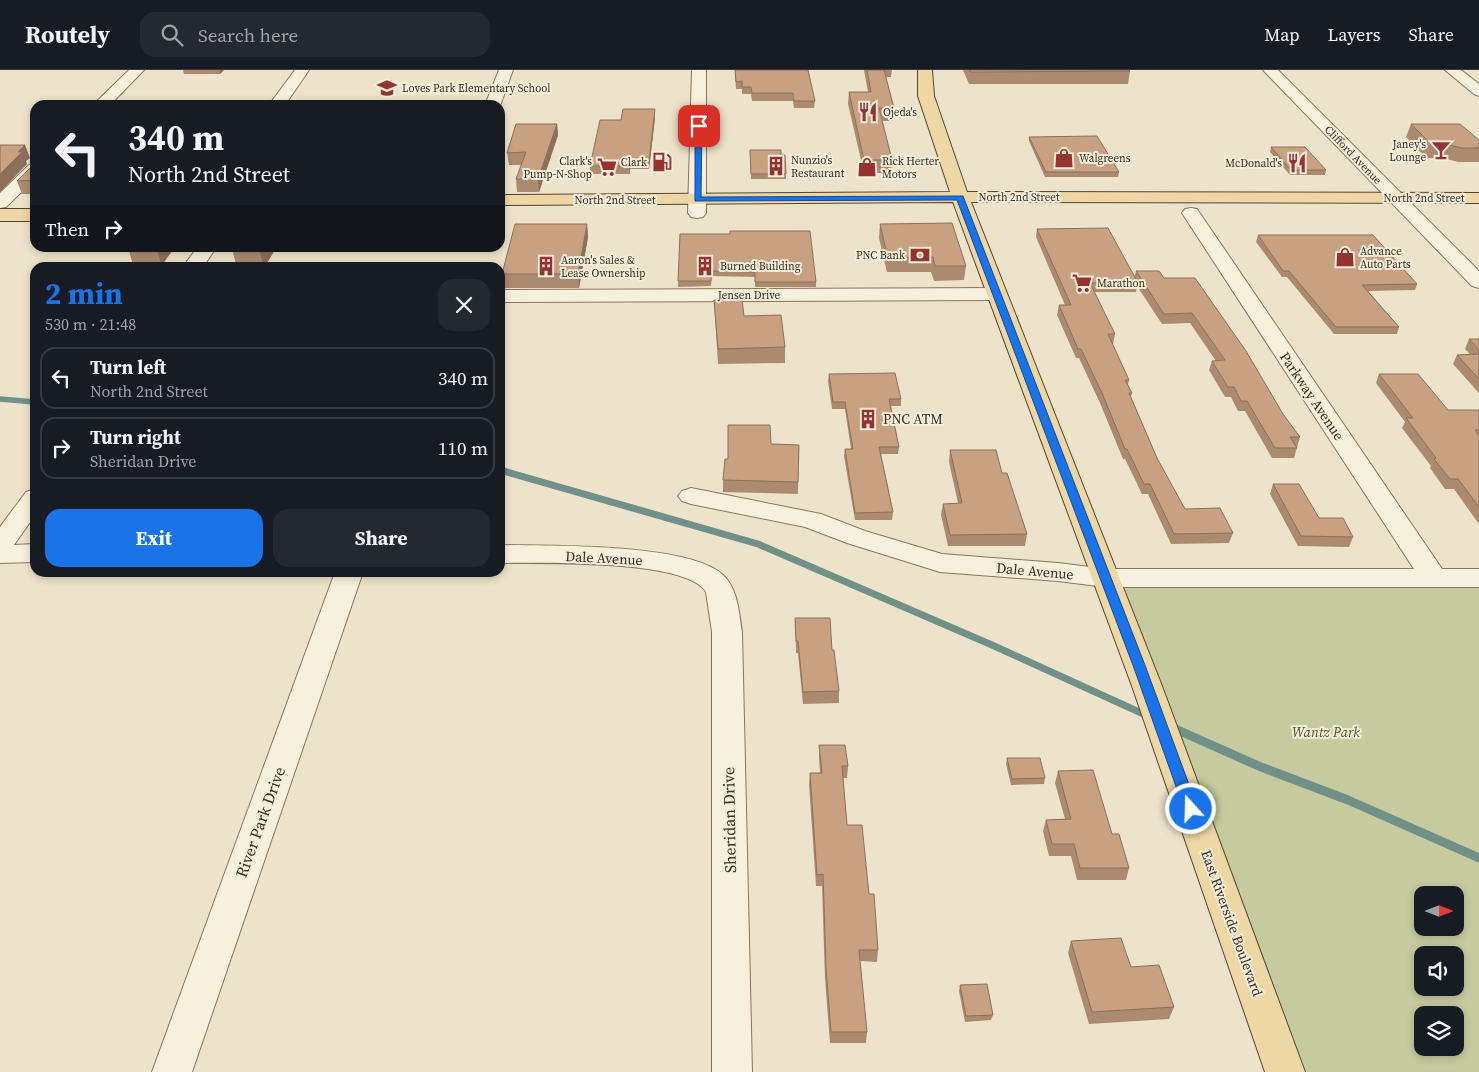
<!DOCTYPE html>
<html lang="en">
<head>
<meta charset="utf-8">
<style>
  body { margin:0; font-family:"Source Serif 4",serif; background:#242831; color:#f1f3f6; height:100vh; display:flex; flex-direction:column; font-size:19px; white-space:nowrap }
  * { box-sizing:border-box; margin:0 }
  p { font-size:16px; color:#9ea1a6 }
  .icon { flex:none; width:28px; height:28px; fill:none; stroke:currentColor; stroke-width:2; stroke-linecap:round; stroke-linejoin:round }
  .map { position:relative; flex:1; overflow:hidden }
  .drawer { position:absolute; left:30px; top:192px; width:475px; height:315px; display:flex; flex-direction:column; background:#171b24; border-radius:15px; box-shadow:0 2px 8px #0003 }
  .drawer>* { flex:none }
  .hud { position:absolute; left:30px; top:30px; width:475px; height:152px; border-radius:15px; box-shadow:0 2px 8px #0003; background:#171b24; color:#f1f3f6; overflow:hidden }
  .needle { width:32px; rotate:90deg }
  .tools { position:absolute; left:1414px; top:816px; display:grid; gap:10px }
  .tools a { display:grid; place-items:center; width:50px; height:50px; border-radius:10px; background:#171b24; box-shadow:0 2px 8px #0003; font-size:25px }
  .pin { position:absolute; display:grid; place-items:center; width:42px; height:42px; color:#fff; margin:-21px; border-radius:10px; box-shadow:0 2px 8px #0006 }
  .me { position:absolute; width:55px; margin:-28px; rotate:340deg; stroke-linejoin:round; filter:drop-shadow(0 0 4px #0008) }
  .turn { display:flex; align-items:center; gap:18px; height:105px; padding:0 15px; font-size:22px }
  .turn .icon { width:65px; height:65px; stroke-width:2.5 }
  .turn b { display:block; font-size:35px; line-height:42px }
  .then { display:flex; align-items:center; height:48px; padding:0 15px; background:#0003; gap:10px; font-size:19px }
  .round { display:grid; place-items:center; flex:none; width:52px; height:52px; border-radius:15px; background:#242831 }
  .summary { display:flex; align-items:center; justify-content:space-between; height:85px; padding:0 15px }
  h1 { font-size:30px; font-weight:700; line-height:38px; color:#1a73e8 }
  .action { display:flex; gap:10px; margin-top:auto; padding:10px 15px }
  .action a { flex:1; height:58px; border-radius:15px; background:#1a73e8; color:#fff; font-size:20px; font-weight:700; line-height:58px; text-align:center }
  .action a+a { background:#242831; color:#f1f3f6 }
  ul { padding:0; list-style:none }
  li { display:flex; align-items:center; gap:15px; height:62px; margin:0 10px 8px; padding:0 5px; border:2px solid #363941; border-radius:15px }
  li div { flex:1 }
  li b { display:block; font-size:19px }
  li em { font-style:normal }
  header { display:flex; align-items:center; gap:30px; box-sizing:border-box; height:70px; padding:0 25px; background:#171b24; border-bottom:1px solid #363941 }
  header strong { font-size:24px }
  nav { display:flex; gap:28px; margin-inline-start:auto; font-size:18px }
  .search { width:350px; height:45px; background:#242831; display:flex; align-items:center; gap:12px; box-sizing:border-box; padding:0 18px; border-radius:15px; color:#9ea1a6; font-size:19px }
  .map>svg:first-child { display:block }
</style>
</head>
<body>
<header>
<strong>Routely</strong>
<div class="search"><svg class="icon" aria-label="search" viewBox="0 0 24 24"><circle cx="10" cy="10" r="6"/><path d="M15 15l6 6"/></svg>Search here</div>
<nav><a>Map</a><a>Layers</a><a>Share</a></nav>
</header>
<div class="map">
<svg width="1479" height="1002" viewBox="0 0 1479 1002">
  <rect width="100%" height="100%" fill="#ede3ca"/>
  <path fill="#c5cb9e" fill-rule="evenodd" d="M1106,508l373,1v493h-194zM1422,825h33v33h-33zM1422,885h33v33h-33zM1422,945h33v33h-33z"/>
  <g fill="none" stroke-linecap="round" stroke-linejoin="round">
    <path stroke="#719088" stroke-width="5.5" d="M0,329l35,3"/>
    <path stroke="#719088" stroke-width="7" d="M500,400l258,74 234,101 158,72"/>
    <path stroke="#719088" stroke-width="9" d="M1171,657l90,40 87,33 131,58"/>
    <defs>
      <path id="minor" d="M129,0h15l-34,35h-17z
        M295,0h14l-24,35h-16z
        M499,0h14l-13,36 -15,-1z
        M692,0h14v143l-3,4 -6,1 -6,-1 -3,-4z
        M1263,0h15l201,201v17l-7,-2z
        M1445,0h16l18,14v12l-5,-2z
        M35,94v15l-29,28 -6,1v-15l29,-28z
        M1191,138l6,1 245,360h37v18h-373l-48,-6 -118,-9 -93,-29 -42,-16 -114,-23 -9,-3 -4,-5 4,-5 9,-3 130,26 44,17 77,23 116,9 48,6h308l-232,-356 3,-4z
        M197,178h19l-14,20h-20z
        M997,218l7,2 3,4 -3,4 -7,2 -497,2v-12z
        M35,419v26l-21,30 21,-1v18l-35,1v-36l26,-35z
        M500,475c49,1 189,-2 223,30 15,14 16,38 19,57l10,440h-40v-440l-6,-40c-19,-33 -168,-29 -206,-29z
        M335,502h28l-171,500h-40z"/>
      <path id="primary" d="M918,0h14l2,26 33,96 512,1v10l-508,-1 191,484 143,386h-40l-133,-386 -179,-484 -453,3v-10l450,-3 -32,-96z
        M0,139h35v12h-35z"/>
    </defs>
    <use href="#minor" stroke="#88755f" stroke-width="2"/>
    <use href="#primary" stroke="#574433" stroke-width="2"/>
    <use href="#minor" fill="#f7f0dd" fill-rule="evenodd"/>
    <use href="#primary" fill="#edd7a5" fill-rule="evenodd"/>
  </g>
  <path fill="#ac8a70" d="M183,0h41l-4,4h-36z
    M735,0h73l7,31 -1,7h-20l-1,-7h-41l-1,-7h-9v-5h-6z
    M864,0h28l-1,7h-5l8,31 -1,13h-11l10,39 -1,13h-27l-16,-69 1,-12h19z
    M963,0h166l1,1 -2,13h-159z
    M655,48l-6,51h-19v5h-40v-8l31,-46z
    M557,54l1,11 -19,57h-22l-1,-13 5,-14h-12l-2,-12z
    M1411,54l68,16v22h-21l-15,-4h-17l-20,-21z
    M1029,67l90,35 -1,5h-73l-16,-36z
    M1271,77l55,23 -1,5h-35l-20,-23z
    M750,80l31,5 5,19v5h-35z
    M35,81v43h-13l-5,-13 14,-14z
    M587,154l1,13 -9,51h-75l-2,-14z
    M880,154l86,42 -2,14 -30,1 -3,-9h-44l-8,-34z
    M1037,159l98,47 1,-5 28,7 119,136 17,23 -6,21h-22l-27,-47h-7l-7,-14h-6l-16,-27 3,-9h4l-26,-38 -28,1 -25,-38 -1,6h-42l21,42 -2,10h-1l17,36 -1,5 4,8 -1,4 26,61 28,51 48,24 -4,10 -58,1 -23,-50h-6l-17,-35h-2l-23,-56 -21,-45h-3l-19,-43 2,-10h6l-29,-68z
    M680,164l136,48v5h-61v-10l-43,-1 -1,10 -33,1z
    M1258,165l159,49 -2,6 -47,1 31,36 -2,7h-63l-47,-57h-5l-26,-35z
    M131,178h49l-3,3h-5l-10,14h-29l-4,-14z
    M276,178l-12,20h-27l-5,-19z
    M714,230l30,16 41,31v16l-67,1z
    M1469,269h10v54l-26,-29 4,-9 13,-1 -5,-5z
    M829,304l72,25v7h-10l8,41 -1,7h-17l12,58 -1,8h-37l-11,-64 1,-7h6l-6,-40h-13l-4,-28z
    M1379,304l69,36h31v114l-25,-35h-9l-15,-21 1,-2 -29,-38 3,-6 -29,-39z
    M771,374l28,1 -1,49 -75,-2v-12l5,-21z
    M950,380l77,84 -2,12h-77l-7,-31 2,-11 15,-1 -9,-41z
    M1273,414l46,34 34,19 -4,10 -51,-1 -28,-52z
    M795,548l37,32 7,41v12l-36,1 -5,-51h-2z
    M819,675l29,21 -1,12h-4l4,47 22,69 9,56 -1,12 -17,-1 7,71 -1,11h-36l-5,-64 -3,-93h-6l-7,-102 1,-11h10l-1,-16z
    M1007,688l38,20 -1,6 -33,1 -5,-21z
    M1058,701l54,63 17,34 -3,12h-49l-6,-24h-22l-6,-25 3,-11 19,-1 -10,-36z
    M1071,871l60,26 43,40 -5,12 -80,5 -21,-71z
    M960,915l33,30 -2,5 -26,2 -6,-31z"/>
  <path fill="#8c705b" d="M219,0h5l-4,4z
    M655,39v9l-6,51v-8z
    M557,54l1,11 -19,57 -1,-13z
    M25,75l5,13 -4,3 1,3 -27,28v-18l18,-22z
    M630,91v13l-1,-8z
    M587,154l1,13 -9,51 -1,-14z
    M160,178h11l1,3 -10,14 -5,-14z
    M260,178h16l-12,20 -5,-19z"/>
  <path fill="#c8a082" stroke="#8c705b" d="M735,0h73l7,31h-21l-1,-8h-41l-1,-6h-9v-6l-6,1z
    M867,0h17l10,38h-15l13,52h-28l-15,-68h22z
    M970,0h159l1,1 -160,1z
    M623,39h32l-6,52h-19l-1,5h-39l10,-46h21z
    M516,54h41l-19,55h-22l10,-27 -19,1z
    M1411,54h49l19,16v8h-16l-15,-3 -17,-1z
    M1097,66l22,36h-73l-17,-35z
    M0,75h25l-7,7h4l-22,22z
    M1271,77h34l21,23h-35z
    M750,80h31v5h4l1,19h-35z
    M32,81h3v29l-18,1 14,-14z
    M952,153l14,43h-31l-2,-9 -45,1 -8,-34z
    M515,154h72l-9,50h-76z
    M1108,158l30,55h-48l25,51h-7l21,46h-4l7,13h-3l28,65 28,51 35,-1 13,25 -59,1 -24,-50h-6l-17,-35h-2l-23,-56 -21,-44h-3l-19,-44h12l-34,-76z
    M730,161h80l6,51h-61v-10l-44,-1v10h-33l2,-47h50z
    M1258,165h115l44,49 -55,1 37,42h-63l-47,-56h-6z
    M131,178h29l-3,3h-28z
    M232,178h28l-1,1h-27z
    M1136,201h23l5,7h31l51,73 37,63 17,23h-10l7,11h-22l-28,-47h-6l-7,-14h-6l-16,-26 13,-1 -33,-47 -28,1z
    M742,229l2,17 37,-1 4,32 -67,2 -4,-49z
    M1469,269h10v11z
    M1479,284v25l-22,-24z
    M895,303l6,26h-12l10,48h-20l14,65 -38,1 -10,-64h8l-8,-47h-12l-4,-28z
    M1379,304h39l30,36h31v20h-4l4,5v72l-21,-28h-8l-16,-20 2,-1 -30,-40h7z
    M728,355h42l1,19 28,1 -1,37 -75,-2 2,-21h3z
    M950,380h46l6,23h5l20,61 -77,1 -7,-31 19,-1z
    M1273,414h26l20,34h24l10,19 -52,-1z
    M795,548h35l2,32h2l5,41 -36,1 -5,-51h-2z
    M819,675h26l3,21h-6l5,59h15l7,69h5l4,56h-19l8,82h-36l-5,-64 -3,-94 -6,1 -7,-102h12z
    M1007,688h33l5,20 -33,1z
    M1093,700l19,64h7l10,34h-49l-6,-24h-22l-6,-24 25,-1 -13,-48z
    M1121,868l10,29 28,-2 15,42 -82,5 -21,-71z
    M987,914l6,31 -27,1 -6,-31z"/>
  <path fill="#1a73e8" stroke="#114b97" d="M699,54l3,2 -1,71 262,-1 183,472 52,141 -2,4 -5,1 -5,-1 -2,-4 -50,-141 -177,-468 -262,1v-75z"/>
  <defs>
    <symbol id="school-bare" viewBox="-9 -9 18 18"><path d="M0-5L7-2L0 1L-7-2ZM-4 1L0 2.5L4 1V4Q0 6-4 4Z" fill="#943332" stroke="#f4edd9" stroke-width="2.5" paint-order="stroke"/></symbol>
    <symbol id="restaurant-bare" viewBox="-9 -9 18 18"><path d="M-5-6h1v4h1v-4h1v4h1v-4h1v5L-1.5 .5V6h-2V.5L-5-1ZM5-6V6H3V1.5H1.5Q1.5-4 5-6Z" fill="#943332" stroke="#f4edd9" stroke-width="2.5" paint-order="stroke"/></symbol>
    <symbol id="bar-bare" viewBox="-9 -9 18 18"><path d="M-6-5H6L.8 .8V4.5H3.5V6h-7V4.5H-.8V.8Z" fill="#943332" stroke="#f4edd9" stroke-width="2.5" paint-order="stroke"/></symbol>
    <symbol id="shop-bare" viewBox="-9 -9 18 18"><path d="M-5-2.5h2.3a2.7 3.5 0 0 1 5.4 0H5L5.5 6h-11ZM-1.5-2.5h3a1.5 2.3 0 0 0-3 0Z" fill="#943332" stroke="#f4edd9" stroke-width="2.5" paint-order="stroke"/></symbol>
    <symbol id="fuel-bare" viewBox="-9 -9 18 18"><path d="M-5.5-6h7V0h2V4h1.3V-2.5L3-4.5l.8-.8L6-3V5H2.5V1h-1V6h-7ZM-4.2-4.7v3.2H.2V-4.7Z" fill="#943332" stroke="#f4edd9" stroke-width="2.5" paint-order="stroke"/></symbol>
    <symbol id="building-bare" viewBox="-9 -9 18 18"><path d="M-4-6H4V6H1V3H-1V6H-4ZM-2.5-4.3h1.7v1.8h-1.7ZM.8-4.3h1.7v1.8H.8ZM-2.5-1h1.7V.8h-1.7ZM.8-1h1.7V.8H.8Z" fill="#943332" stroke="#f4edd9" stroke-width="2.5" paint-order="stroke"/></symbol>
    <symbol id="supermarket-bare" viewBox="-9 -9 18 18"><path d="M-6-5.5h2.5l.6 2H6L4.5 2H-2.5L-4.4-4H-6ZM-1.5 3.2a1.3 1.3 0 1 0 .1 0ZM3 3.2a1.3 1.3 0 1 0 .1 0Z" fill="#943332" stroke="#f4edd9" stroke-width="2.5" paint-order="stroke"/></symbol>
    <symbol id="bank-bare" viewBox="-9 -9 18 18"><path d="M-6-4H6V4H-6ZM0-2.3a2.3 2.3 0 1 0 0 4.6a2.3 2.3 0 1 0 0-4.6Z" fill="#943332" stroke="#f4edd9" stroke-width="2.5" paint-order="stroke"/></symbol>
  </defs>
  <g fill-rule="evenodd">
    <use href="#school-bare" x="373" y="4" width="28" height="28"/>
    <use href="#restaurant-bare" x="854" y="28" width="28" height="28"/>
    <use href="#bar-bare" x="1427" y="66" width="28" height="28"/>
    <use href="#shop-bare" x="1050" y="74" width="28" height="28"/>
    <use href="#fuel-bare" x="648" y="78" width="28" height="28"/>
    <use href="#restaurant-bare" x="1283" y="79" width="28" height="28"/>
    <use href="#building-bare" x="762" y="82" width="28" height="28"/>
    <use href="#supermarket-bare" x="593" y="83" width="28" height="28"/>
    <use href="#shop-bare" x="853" y="83" width="28" height="28"/>
    <use href="#bank-bare" x="906" y="171" width="28" height="28"/>
    <use href="#shop-bare" x="1331" y="173" width="28" height="28"/>
    <use href="#building-bare" x="532" y="182" width="28" height="28"/>
    <use href="#building-bare" x="691" y="182" width="28" height="28"/>
    <use href="#supermarket-bare" x="1068" y="199" width="28" height="28"/>
    <use href="#building-bare" x="854" y="335" width="28" height="28"/>
  </g>
  <g text-anchor="middle" dominant-baseline="central" stroke-width="4" stroke-linejoin="round" paint-order="stroke">
    <g font-size="11" fill="#3a2d21" stroke="#f4edd9" text-anchor="start">
      <text x="402" y="18">Loves Park Elementary School</text>
      <text x="883" y="42">Ojeda's</text>
      <text x="1426" y="74" text-anchor="end">Janey's<tspan x="1426" dy="13">Lounge</tspan></text>
      <text x="1079" y="88">Walgreens</text>
      <text x="791" y="90">Nunzio's<tspan x="791" dy="13">Restaurant</tspan></text>
      <text x="592" y="91" text-anchor="end">Clark's<tspan x="592" dy="13">Pump-N-Shop</tspan></text>
      <text x="882" y="91">Rick Herter<tspan x="882" dy="13">Motors</tspan></text>
      <text x="647" y="92" text-anchor="end">Clark</text>
      <text x="1282" y="93" text-anchor="end">McDonald's</text>
      <text x="1360" y="181">Advance<tspan x="1360" dy="13">Auto Parts</tspan></text>
      <text x="905" y="185" text-anchor="end">PNC Bank</text>
      <text x="561" y="190">Aaron's Sales &amp;<tspan x="561" dy="13">Lease Ownership</tspan></text>
      <text x="720" y="196">Burned Building</text>
      <text x="1097" y="213">Marathon</text>
    </g>
    <g font-size="11" fill="#3a2d21" stroke="#f4edd9">
      <text transform="translate(1353 85) rotate(46)">Clifford Avenue</text>
      <text x="1019" y="127">North 2nd Street</text>
      <text x="1424" y="128">North 2nd Street</text>
      <text x="615" y="130">North 2nd Street</text>
      <text x="749" y="225">Jensen Drive</text>
    </g>
    <g font-size="14" fill="#3a2d21" stroke="#f4edd9">
      <text transform="translate(1312 326) rotate(56)">Parkway Avenue</text>
      <text transform="translate(604 488) rotate(3)">Dale Avenue</text>
      <text transform="translate(1035 501) rotate(5)">Dale Avenue</text>
      <text transform="translate(1232 853) rotate(70)">East Riverside Boulevard</text>
    </g>
    <g font-size="14" fill="#3a2d21" stroke="#f4edd9" text-anchor="start">
      <text x="883" y="349">PNC ATM</text>
    </g>
    <g font-size="14" font-style="italic" fill="#495529" stroke="#f4edd9">
      <text x="1326" y="662">Wantz Park</text>
    </g>
    <g font-size="16" fill="#3a2d21" stroke="#f4edd9">
      <text transform="translate(729 750) rotate(-91)">Sheridan Drive</text>
      <text transform="translate(260 752) rotate(-70)">River Park Drive</text>
    </g>
  </g>
</svg>
<div class="tools">
<a><svg class="needle" viewBox="-14 -14 28 28"><path d="M0-13l5 13h-10z" fill="#e53935"/><path d="M0 13l5-13h-10z" fill="#9ea1a6"/></svg></a>
<a><svg class="icon" aria-label="sound" viewBox="0 0 24 24"><path d="M4 9h4l5-4v14l-5-4H4zM17 9q2 3 0 6"/></svg></a>
<a><svg class="icon" aria-label="layers" viewBox="0 0 24 24"><path d="M12 4l9 5-9 5-9-5zM3 14l9 5 9-5"/></svg></a>
</div>
<div class="pin" style="left:699px;top:56px;background:#d93025"><svg class="icon" aria-label="arrive" viewBox="0 0 24 24"><path d="M6 21V4h12l-3 4 3 4H6"/></svg></div>
<svg class="me" style="left:1191px;top:739px" viewBox="-20 -20 40 40"><circle r="17" fill="#1a73e8" stroke="#fff" stroke-width="3"/><path d="M0-11L8 9 0 5-8 9z" fill="#fff"/></svg>
<div class="hud">
<div class="turn"><svg class="icon" aria-label="left" viewBox="0 0 24 24"><path d="M17 20v-9H6M10 6l-5 5 5 5"/></svg><div><b>340 m</b>North 2nd Street</div></div>
<div class="then">Then<svg class="icon" aria-label="right" viewBox="0 0 24 24"><path d="M7 20v-9h11M14 6l5 5-5 5"/></svg></div>
</div>
<section class="drawer">
<div class="summary"><div><h1>2 min</h1><p>530 m · 21:48</p></div><a class="round"><svg class="icon" aria-label="close" viewBox="0 0 24 24"><path d="M6 6l12 12M18 6L6 18"/></svg></a></div>
<ul>
<li><svg class="icon" aria-label="left" viewBox="0 0 24 24"><path d="M17 20v-9H6M10 6l-5 5 5 5"/></svg><div><b>Turn left</b><p>North 2nd Street</p></div><em>340 m</em></li>
<li><svg class="icon" aria-label="right" viewBox="0 0 24 24"><path d="M7 20v-9h11M14 6l5 5-5 5"/></svg><div><b>Turn right</b><p>Sheridan Drive</p></div><em>110 m</em></li>
</ul>
<div class="action"><a>Exit</a><a>Share</a></div>
</section>
</div>
</body>
</html>
